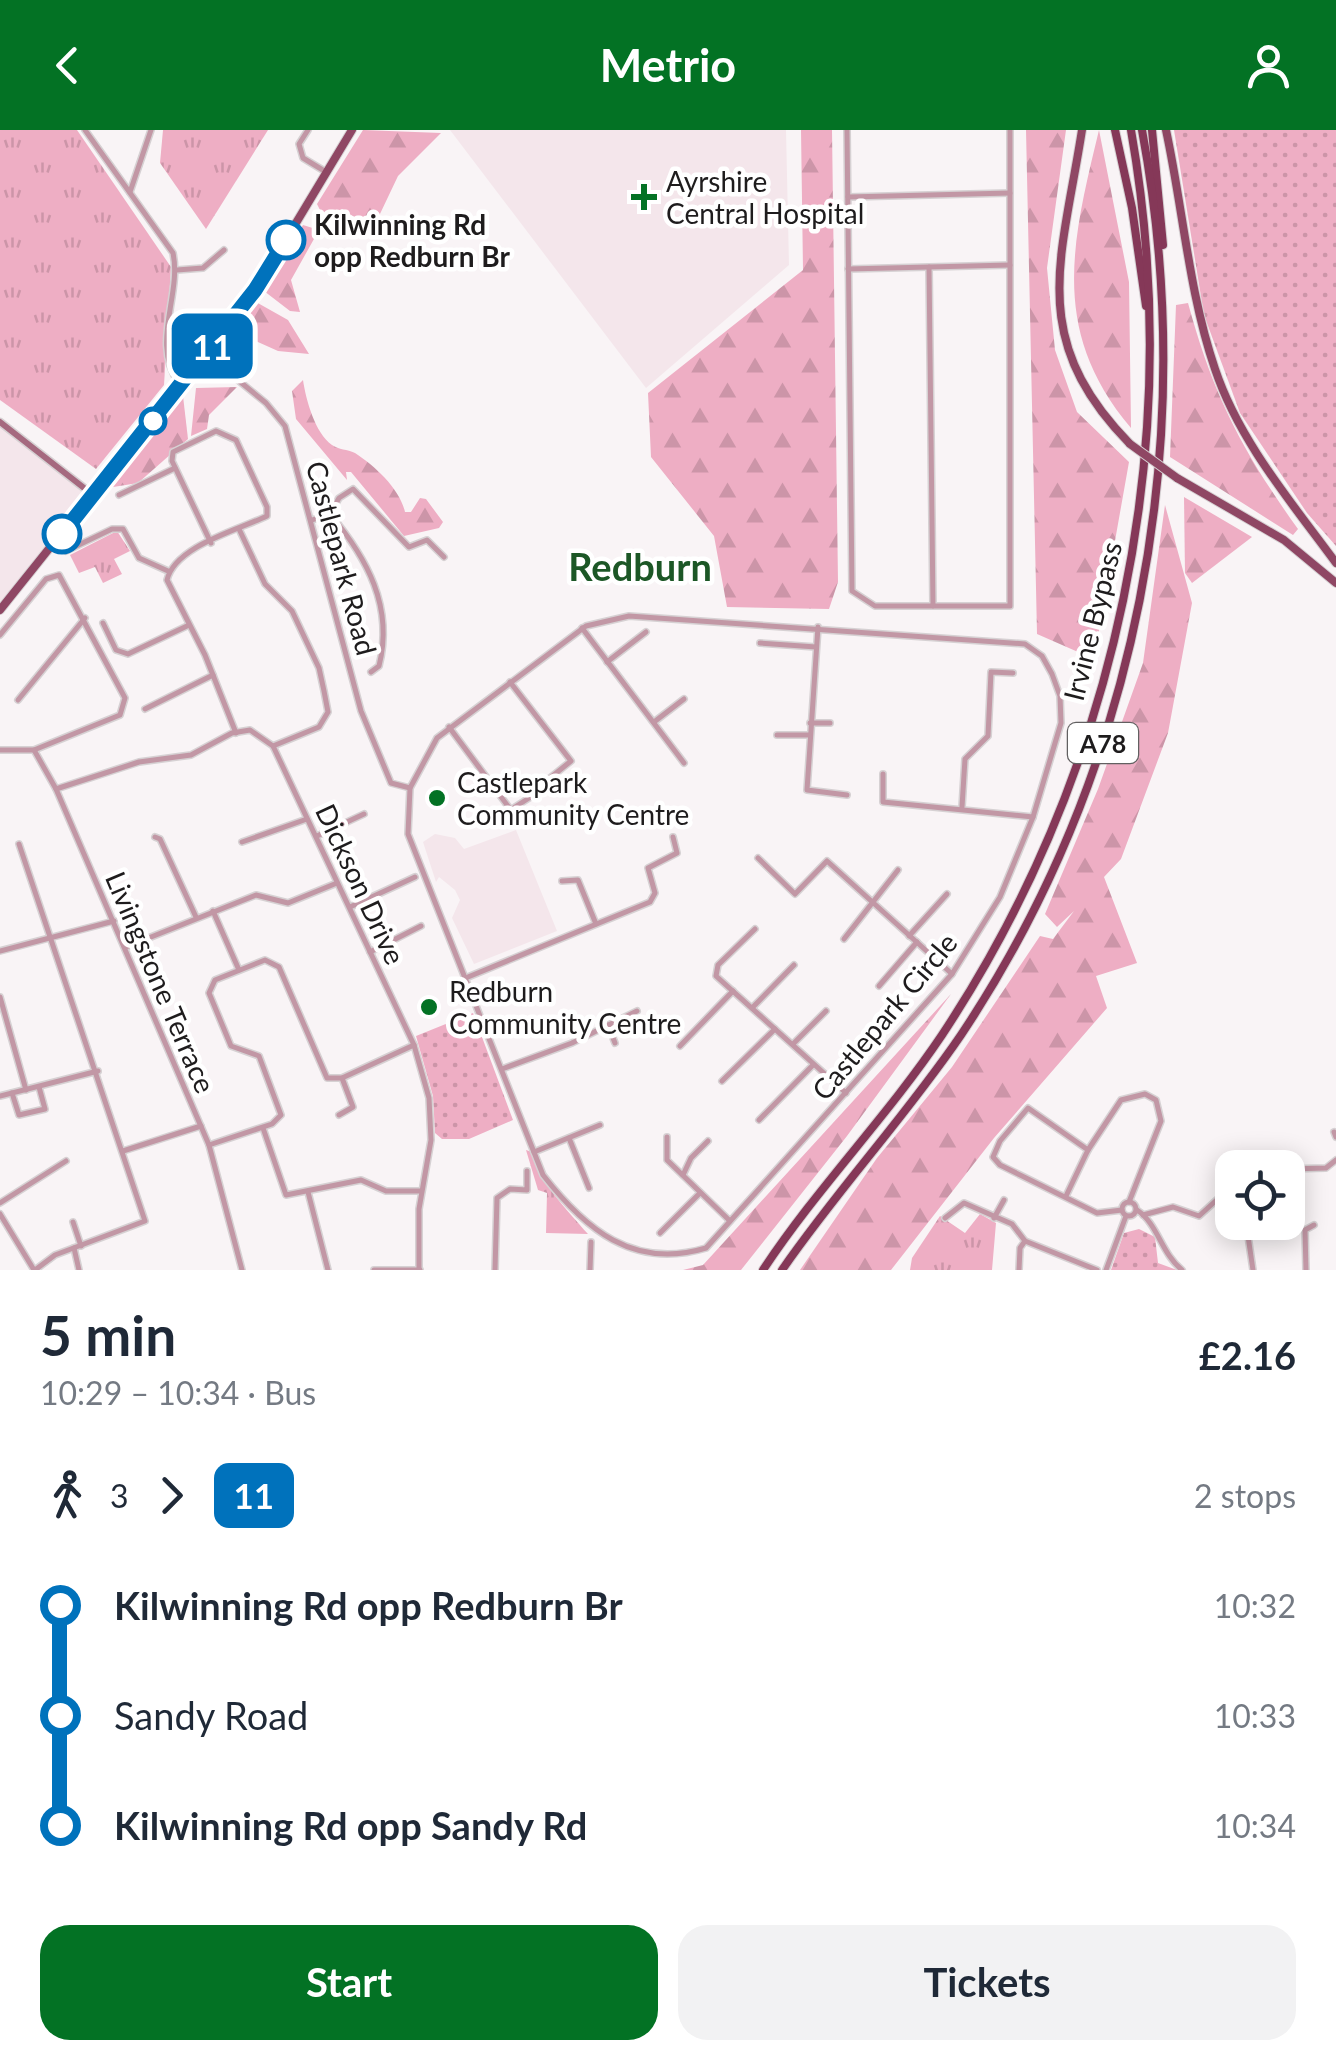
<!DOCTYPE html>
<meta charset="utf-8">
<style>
body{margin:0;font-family:Lato,sans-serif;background:#f2f2f3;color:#1f2937;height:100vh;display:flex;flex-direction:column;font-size:38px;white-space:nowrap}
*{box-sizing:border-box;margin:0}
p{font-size:32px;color:#747a83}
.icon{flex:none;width:55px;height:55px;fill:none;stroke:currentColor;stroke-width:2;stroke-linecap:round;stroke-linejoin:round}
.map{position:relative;height:1140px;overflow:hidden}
.drawer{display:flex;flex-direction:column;background:#fff;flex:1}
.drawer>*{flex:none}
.badge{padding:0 20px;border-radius:15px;font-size:35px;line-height:65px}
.controls{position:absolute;left:1215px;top:1020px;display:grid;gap:20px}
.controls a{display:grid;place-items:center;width:90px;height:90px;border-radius:20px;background:#fff;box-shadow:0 5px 25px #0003;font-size:50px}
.map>.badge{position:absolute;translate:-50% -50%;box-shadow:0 0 0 5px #fff}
.legs{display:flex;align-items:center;gap:15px;height:110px;padding:0 40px;font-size:32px}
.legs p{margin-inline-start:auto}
.summary{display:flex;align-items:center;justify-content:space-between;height:170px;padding:0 40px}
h1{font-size:55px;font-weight:700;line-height:75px}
.cta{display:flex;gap:20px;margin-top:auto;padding:20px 40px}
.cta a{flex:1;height:115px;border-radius:30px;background:#037224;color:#fff;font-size:40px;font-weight:700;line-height:115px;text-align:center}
.cta a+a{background:#f2f2f3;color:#1f2937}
ul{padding:0 40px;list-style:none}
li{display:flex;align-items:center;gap:35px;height:110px;font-size:38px}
li i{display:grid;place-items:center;width:15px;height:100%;margin:0 12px;background:currentColor}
li i::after{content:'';width:25px;height:25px;margin:-12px;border:8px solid;border-radius:50%;background:#fff}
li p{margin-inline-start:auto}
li:first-child i{background:linear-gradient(#0000 50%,currentColor 0)}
li:last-child i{background:linear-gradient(currentColor 50%,#0000 0)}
header{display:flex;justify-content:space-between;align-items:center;height:130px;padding:0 40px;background:#037224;color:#fff;font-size:45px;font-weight:700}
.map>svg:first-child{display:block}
.built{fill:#f4e6eb}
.grass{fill:url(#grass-tufts)}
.forest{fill:url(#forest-firs)}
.park{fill:url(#park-dots)}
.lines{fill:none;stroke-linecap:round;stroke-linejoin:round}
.minor-casing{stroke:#d6d1d3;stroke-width:8}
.secondary-casing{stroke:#d6d1d3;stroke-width:9}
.primary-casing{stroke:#d6d1d3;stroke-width:10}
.trunk-casing{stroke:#d6d1d3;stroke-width:10}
.minor{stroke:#c297a5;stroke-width:5}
.secondary{stroke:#a5697f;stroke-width:6}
.primary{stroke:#8f4764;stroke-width:8}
.trunk{stroke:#853858;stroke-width:8}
.primary-bridge-casing{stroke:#d6d1d3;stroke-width:10;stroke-linecap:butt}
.primary-bridge{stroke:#8f4764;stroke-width:8}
.line-1-casing{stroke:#fff;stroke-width:22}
.line-1{stroke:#0072bc;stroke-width:15}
.poi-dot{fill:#037224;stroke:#fff;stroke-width:4}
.stop-1-dot{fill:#fff;stroke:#0072bc;stroke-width:5}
.labels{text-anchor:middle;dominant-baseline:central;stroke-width:9;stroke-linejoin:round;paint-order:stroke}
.shield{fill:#fff;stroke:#626061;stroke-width:2.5}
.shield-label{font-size:25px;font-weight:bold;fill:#1e1c1d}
.poi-label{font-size:28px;fill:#1e1c1d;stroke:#fff;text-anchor:start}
.stop-label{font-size:28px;font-weight:bold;fill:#1e1c1d;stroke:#fff;text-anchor:start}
.street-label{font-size:28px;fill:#1e1c1d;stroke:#fff}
.district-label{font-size:38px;font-weight:bold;fill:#1c5726;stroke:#fff}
</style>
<header><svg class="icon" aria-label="back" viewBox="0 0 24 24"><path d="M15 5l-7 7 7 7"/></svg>Metrio<svg class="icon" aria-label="person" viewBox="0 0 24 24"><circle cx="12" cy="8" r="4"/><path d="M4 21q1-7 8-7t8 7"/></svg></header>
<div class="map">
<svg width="1336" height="1140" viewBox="0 0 1336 1140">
<defs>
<pattern id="grass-tufts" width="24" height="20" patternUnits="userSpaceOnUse" patternTransform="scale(2.5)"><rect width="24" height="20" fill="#eeaec4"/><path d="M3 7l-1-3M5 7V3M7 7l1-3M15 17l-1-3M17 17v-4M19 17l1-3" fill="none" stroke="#cc95a8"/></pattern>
<pattern id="forest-firs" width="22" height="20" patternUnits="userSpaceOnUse" patternTransform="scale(2.5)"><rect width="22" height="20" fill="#eeaec4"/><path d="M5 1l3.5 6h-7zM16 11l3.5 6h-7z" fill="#cc95a8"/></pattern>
<pattern id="park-dots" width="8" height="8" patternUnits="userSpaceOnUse" patternTransform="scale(2.5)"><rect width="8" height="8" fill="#eeaec4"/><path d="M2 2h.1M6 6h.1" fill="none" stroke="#cc95a8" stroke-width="1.8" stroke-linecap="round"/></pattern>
</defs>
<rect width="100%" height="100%" fill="#f9f4f6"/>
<!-- built -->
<g class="built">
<path d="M450 0H786L789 135 646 258Z"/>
<path d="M0 293 93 366 0 480Z"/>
<path d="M516 700 557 801 474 834 452 788 460 770 455 760 439 747 436 752 423 712 435 704 455 708 464 719Z"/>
</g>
<!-- grass -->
<g class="grass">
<path d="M0 0H77L171 137 164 255 96 339 0 270Z"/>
<path d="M163 0H268L206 99 160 33Z"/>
<path d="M117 401 130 421 114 429 122 444 103 453 95 437 79 443 70 425Z"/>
<path d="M526 1020 532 1022C542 1055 565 1078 588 1104L546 1103 547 1063 538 1060Z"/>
<path d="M980 1084 996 1093 992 1140H910L912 1128 940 1086 965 1103Z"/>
</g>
<!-- forest -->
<g class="forest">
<path d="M363 0 441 3 398 46 379 86 368 96 342 79 326 92 317 74Z"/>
<path d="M801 0H832L838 452 829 479 727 477 714 406 651 327 648 263 803 140Z"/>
<path d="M1026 0H1066L1047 138 1055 220 1077 282 1129 332 1094 529 1037 504Z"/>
<path d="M1099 0 1129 152 1131 298C1049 201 1072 112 1099 0Z"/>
<path d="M303 95 319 100 291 150 300 182 290 181 264 161Z"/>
<path d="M256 172 288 190 309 224 278 221 247 207 232 236 223 223Z"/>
<path d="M1188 173C1213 265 1242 321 1298 399L1293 405 1170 327 1176 175Z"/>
<path d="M303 250C306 270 315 303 332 315 339 320 347 319 355 323 375 336 400 359 405 382H411L420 368 426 369 443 392 439 398 404 406 351 342H346L347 350 296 289 292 261Z"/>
<path d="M237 257 209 285 207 299 191 306 196 258Z"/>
<path d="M183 266 188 309 138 353 107 358Z"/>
<path d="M1184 367 1252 407 1192 453 1185 443Z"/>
<path d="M1165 375 1192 473 1168 603 1121 729 1104 747 1137 833 1096 846 1107 878 994 1008 891 1140H800L877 1028 952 937 1040 806 1053 809 1074 781 1057 797 1045 784 1098 659 1143 533Z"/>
<path d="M951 864 847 1006 741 1140H683L703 1135Z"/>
</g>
<!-- park -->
<g class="park">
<path d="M1174 0H1336V416L1307 383 1240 283 1204 185Z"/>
<path d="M473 883 513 990 469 1009H442L435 1003 433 966 416 906Z"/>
<path d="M1139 1099 1155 1107 1158 1133 1177 1140H1111L1124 1103Z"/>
</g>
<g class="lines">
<defs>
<g id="minor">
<path d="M85 0 173 123C182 165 150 214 179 253"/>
<path d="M308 0 299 14 303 28 326 42"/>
<path d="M847 0 852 461 875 476H1010V0"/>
<path d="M130 62 151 0"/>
<path d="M848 67 1010 63"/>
<path d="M929 137 933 476"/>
<path d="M848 139 1010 135"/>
<path d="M177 140 203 138 224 120"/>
<path d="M206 224 266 273 285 296 361 581 391 653 410 658"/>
<path d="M119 365 175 338"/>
<path d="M330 384 339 368 353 359 409 417 427 410 444 427"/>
<path d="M312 390 330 384C367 428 394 477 379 536L371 542"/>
<path d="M239 399 265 454 292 481 319 538 324 561 328 582 319 597 273 616"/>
<path d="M211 413 172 331 173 322 216 301 236 310 267 377V386C238 400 175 416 167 450L205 525 236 603"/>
<path d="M66 421 112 399H123L139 428 168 441"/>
<path d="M629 486 1025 514 1042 526 1052 544 1060 566 1061 593 1033 687 1000 767 952 844 706 1118C633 1140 585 1099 543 1045L408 704 410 658 437 608 586 496Z"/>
<path d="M103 493 116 520 128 524 187 496"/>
<path d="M818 497 807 660 847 665"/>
<path d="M582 498 684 633"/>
<path d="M0 505 46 449 59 445 125 568 120 585 34 620"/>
<path d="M760 513 816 517"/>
<path d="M607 532 646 502"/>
<path d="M510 552 571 631 545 652"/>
<path d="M18 570 85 488"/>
<path d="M145 579 213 545"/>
<path d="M654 592 684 569"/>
<path d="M810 593H830"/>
<path d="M449 597 519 691"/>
<path d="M777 605H809"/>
<path d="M0 620H34L56 659 209 1015 242 1140"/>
<path d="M883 644V672L1033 687"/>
<path d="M56 659 139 632 191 625 232 603 250 600 273 616 414 915 429 968 431 1010 419 1079V1140"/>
<path d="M515 677 529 668"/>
<path d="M962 677 965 629 988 606 991 542 1013 543"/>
<path d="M317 706 364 684"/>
<path d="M155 707 160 709 196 787"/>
<path d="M242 712 307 689"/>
<path d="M19 714 145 1091 55 1125 35 1140"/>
<path d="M758 728 795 764 827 731 952 844"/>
<path d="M562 751 578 750 596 794"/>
<path d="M350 777 415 747"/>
<path d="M213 781 239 840"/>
<path d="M755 799 718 835 716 846 846 963"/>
<path d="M909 806 947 764"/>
<path d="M844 809 898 740"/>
<path d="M126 817 256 765 288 773 337 753"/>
<path d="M0 821 114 791"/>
<path d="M370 822 421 796"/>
<path d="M468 847 650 772 655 763 648 738 677 723 673 707"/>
<path d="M879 856 917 812"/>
<path d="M0 867 26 960"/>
<path d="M752 878 794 835"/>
<path d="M608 895 615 913"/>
<path d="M793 914 826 881"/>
<path d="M680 916 733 861"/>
<path d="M502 939 572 913 637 881"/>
<path d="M722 951 775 899"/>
<path d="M12 963 19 985 45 979 39 957"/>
<path d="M0 966 98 941"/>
<path d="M339 985 353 977 342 948"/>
<path d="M759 990 813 935"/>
<path d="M263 998 286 1065 361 1050 386 1061H421"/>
<path d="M1334 1002 1336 1007"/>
<path d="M667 1007V1030L730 1091"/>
<path d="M569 1008 589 1058"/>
<path d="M209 1015 272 994 281 985 259 926 231 916 209 863 215 850 265 830 279 837 327 948H342L414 915"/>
<path d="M1088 1020 1121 970 1145 964 1156 970 1161 991 1129 1072"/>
<path d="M123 1021 201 996"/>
<path d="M534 1022 600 995"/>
<path d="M1288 1039 1326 1038 1336 1030"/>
<path d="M683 1045 691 1028 708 1011"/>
<path d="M308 1062 328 1140"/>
<path d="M1066 1066 1088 1020 1028 978 1000 1011 993 1027 1000 1035 1097 1083 1122 1080"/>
<circle cx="1129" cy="1079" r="7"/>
<path d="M0 1073 66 1031"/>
<path d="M1137 1080C1158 1094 1161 1123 1182 1140"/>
<path d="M0 1084 34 1140"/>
<path d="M1143 1085 1173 1077 1199 1086 1232 1056"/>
<path d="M945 1088 964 1073 1012 1094 1025 1111 1097 1140"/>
<path d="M994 1088 1004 1070"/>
<path d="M73 1092 81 1116"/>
<path d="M660 1103 700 1063"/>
<path d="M1239 1103 1248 1106"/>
<path d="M74 1118 79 1140"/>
<path d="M374 1140H420"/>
<path d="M495 1140 497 1068 510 1059 527 1060V1041"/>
<path d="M590 1140 591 1112"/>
<path d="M1019 1140 1020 1118 1025 1111"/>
<path d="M1106 1140 1126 1086"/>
<path d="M1253 1140 1248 1106 1257 1098"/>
<path d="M1306 1140 1305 1100 1314 1095"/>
</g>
<path id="secondary" d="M0 292 93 365"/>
<g id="primary">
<path d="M1082 0C1062 129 1026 208 1130 314"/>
<path d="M1166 0C1183 79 1189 163 1215 239 1239 311 1292 373 1336 433"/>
<path d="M1177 348 1284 410 1336 453"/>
<path d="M0 480 255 161 352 0"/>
</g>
<g id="trunk">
<path d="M1115 0 1132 78 1146 176"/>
<path d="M1152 0 1163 115"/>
<path d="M763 1140C817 1058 887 987 942 905 1118 639 1186 313 1131 0"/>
<path d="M782 1140C838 1059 906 986 961 905 1138 640 1200 312 1142 0"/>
</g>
</defs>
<!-- minor casing -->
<use href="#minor" class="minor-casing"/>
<!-- secondary casing -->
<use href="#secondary" class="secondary-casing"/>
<!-- primary casing -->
<use href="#primary" class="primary-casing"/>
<!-- trunk casing -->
<use href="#trunk" class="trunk-casing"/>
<!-- minor -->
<use href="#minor" class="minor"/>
<!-- secondary -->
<use href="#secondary" class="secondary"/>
<!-- primary -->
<use href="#primary" class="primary"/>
<!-- trunk -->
<use href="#trunk" class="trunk"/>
<defs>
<path id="primary-bridge" d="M1130 314 1177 348"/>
</defs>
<!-- primary-bridge casing -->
<use href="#primary-bridge" class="primary-bridge-casing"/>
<!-- primary-bridge -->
<use href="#primary-bridge" class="primary-bridge"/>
</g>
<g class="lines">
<defs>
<path id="line-1" d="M62 404 255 160 286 110"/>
</defs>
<!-- line-1 casing -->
<use href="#line-1" class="line-1-casing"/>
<!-- line-1 -->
<use href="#line-1" class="line-1"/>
</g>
<!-- markers -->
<g class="poi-dot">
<path d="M639 52h10v10h10v10h-10v10h-10v-10h-10v-10h10z"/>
<circle cx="437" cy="668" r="10"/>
<circle cx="429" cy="877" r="10"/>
</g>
<g class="stop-1-dot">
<circle cx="286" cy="110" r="18"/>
<circle cx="153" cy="291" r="12"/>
<circle cx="62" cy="404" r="18"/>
</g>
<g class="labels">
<!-- shield labels -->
<rect class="shield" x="1068" y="593" width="70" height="40" rx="8"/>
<g class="shield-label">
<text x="1103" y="613">A78</text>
</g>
<!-- poi labels -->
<g class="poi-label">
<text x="666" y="51">Ayrshire<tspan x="666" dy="32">Central Hospital</tspan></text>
<text x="457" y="652">Castlepark<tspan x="457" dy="32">Community Centre</tspan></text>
<text x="449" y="861">Redburn<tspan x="449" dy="32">Community Centre</tspan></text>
</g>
<!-- stop labels -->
<g class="stop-label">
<text x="314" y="94">Kilwinning Rd<tspan x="314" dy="32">opp Redburn Br</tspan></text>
</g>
<!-- street labels -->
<g class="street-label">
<text transform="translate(342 428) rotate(75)">Castlepark Road</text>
<text transform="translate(1092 491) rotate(-76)">Irvine Bypass</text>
<text transform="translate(361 754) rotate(65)">Dickson Drive</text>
<text transform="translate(161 852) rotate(67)">Livingstone Terrace</text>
<text transform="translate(884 886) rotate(-50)">Castlepark Circle</text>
</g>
<!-- district labels -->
<g class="district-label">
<text x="640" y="436">Redburn</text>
</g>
</g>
</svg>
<div class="controls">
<a><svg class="icon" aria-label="locate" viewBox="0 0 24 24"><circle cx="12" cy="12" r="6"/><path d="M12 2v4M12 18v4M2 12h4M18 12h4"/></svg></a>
</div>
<b class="badge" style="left:212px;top:216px;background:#0072bc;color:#fff">11</b>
</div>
<section class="drawer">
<div class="summary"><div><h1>5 min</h1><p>10:29 – 10:34 · Bus</p></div><b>£2.16</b></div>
<div class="legs"><svg class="icon" aria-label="walk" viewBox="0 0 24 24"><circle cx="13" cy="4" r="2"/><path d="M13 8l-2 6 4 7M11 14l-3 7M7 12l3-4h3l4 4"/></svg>3<svg class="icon" aria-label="forward" viewBox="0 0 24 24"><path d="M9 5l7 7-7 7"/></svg><b class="badge" style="background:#0072bc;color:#fff">11</b><p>2 stops</p></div>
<ul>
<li><i style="color:#0072bc"></i><b>Kilwinning Rd opp Redburn Br</b><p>10:32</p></li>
<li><i style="color:#0072bc"></i><span>Sandy Road</span><p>10:33</p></li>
<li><i style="color:#0072bc"></i><b>Kilwinning Rd opp Sandy Rd</b><p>10:34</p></li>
</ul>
<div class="cta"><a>Start</a><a>Tickets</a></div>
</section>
